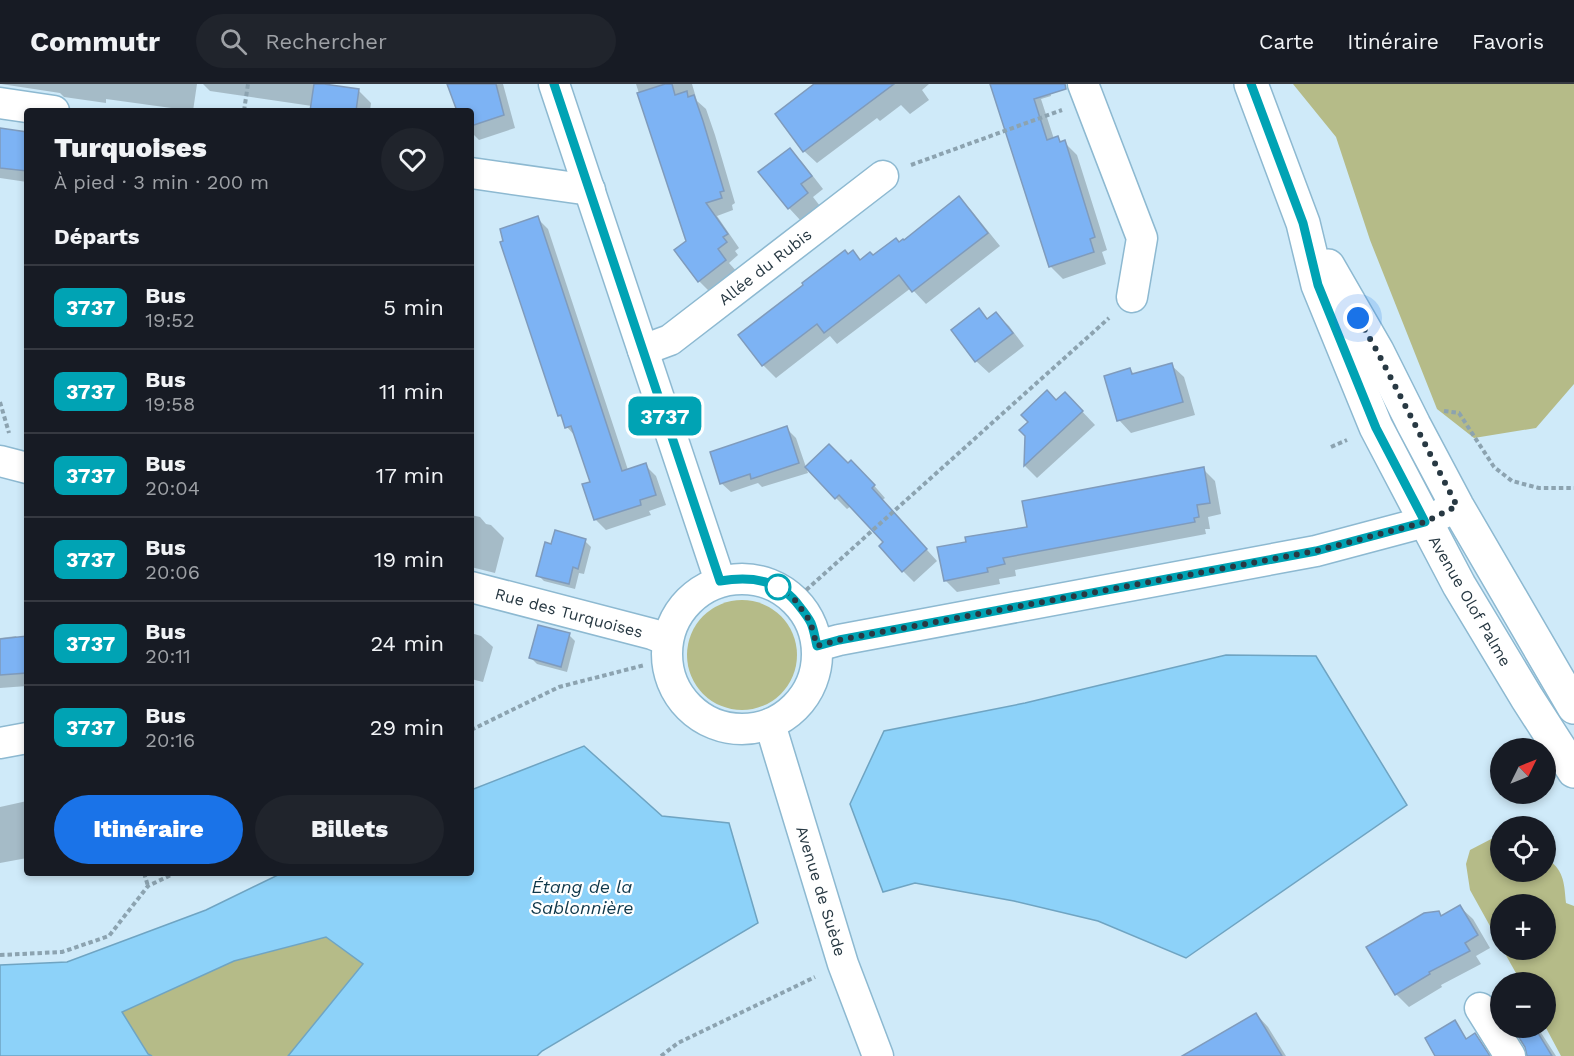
<!DOCTYPE html>
<html lang="fr">
<meta charset="utf-8">
<style>
body{margin:0;font-family:"Work Sans",sans-serif;background:#20242c;color:#f1f3f6;height:100vh;display:flex;flex-direction:column;font-size:22px;white-space:nowrap}
*{box-sizing:border-box;margin:0}
p{font-size:20px;color:#9ea1a6}
.icon{flex:none;width:33px;height:33px;fill:none;stroke:currentColor;stroke-width:2;stroke-linecap:round;stroke-linejoin:round}
.map{position:relative;flex:1;overflow:hidden}
.drawer{position:absolute;left:24px;top:24px;width:450px;height:768px;display:flex;flex-direction:column;background:#171b24;border-radius:6px;box-shadow:0 3px 9px #0003}
.drawer>*{flex:none}
.badge{padding:0 12px;border-radius:9px;font-size:21px;line-height:39px}
.needle{width:39px;rotate:47deg}
.controls{position:absolute;left:1490px;top:654px;display:grid;gap:12px}
.controls a{display:grid;place-items:center;width:66px;height:66px;border-radius:50%;background:#171b24;box-shadow:0 3px 9px #0003;font-size:30px}
.you{position:absolute;width:30px;height:30px;margin:-15px;border:4px solid #fff;border-radius:50%;background:#1a73e8;box-shadow:0 0 0 9px #1a73e833}
.map>.badge{position:absolute;translate:-50% -50%;box-shadow:0 0 0 3px #fff}
h2{padding:0 30px;font-size:22px;line-height:54px}
.round{display:grid;place-items:center;flex:none;width:63px;height:63px;border-radius:32px;background:#20242c}
.headline{display:flex;align-items:center;justify-content:space-between;height:102px;padding:0 30px}
h1{font-size:28px;font-weight:800;line-height:45px}
.action{display:flex;gap:12px;margin-top:auto;padding:12px 30px}
.action a{flex:1;height:69px;border-radius:36px;background:#1a73e8;color:#fff;font-size:24px;font-weight:800;line-height:69px;text-align:center}
.action a+a{background:#20242c;color:#f1f3f6}
ul{padding:0;list-style:none}
li{display:flex;align-items:center;gap:18px;height:84px;padding:0 30px;border-top:2px solid #363941}
li div{flex:1}
li b{display:block;font-size:22px}
li em{font-style:normal}
li .badge{min-width:66px;font-weight:700;text-align:center}
header{display:flex;align-items:center;gap:36px;box-sizing:border-box;height:84px;padding:0 30px;background:#171b24;border-bottom:2px solid #363941}
header strong{font-size:28px}
nav{display:flex;gap:33px;margin-inline-start:auto;font-size:21px}
.search{width:420px;height:54px;background:#20242c;display:flex;align-items:center;gap:15px;box-sizing:border-box;padding:0 21px;border-radius:33px;color:#9ea1a6;font-size:22px}
.map>svg:first-child{display:block}
.green{fill:#b5bb88}
.water{fill:#8dd2f9;stroke:#6fa4c2;stroke-width:1.5}
.shadow{fill:#0003}
.building{fill:#7db3f4;stroke:#7f9bbc;stroke-width:1.5}
.lines{fill:none;stroke-linecap:round;stroke-linejoin:round}
.street-casing{stroke:#8db9d1;stroke-width:33}
.secondary-casing{stroke:#8db9d1;stroke-width:36}
.path{stroke:#8ca3b0;stroke-width:4;stroke-dasharray:4.5 3;stroke-linecap:butt}
.street{stroke:#fff;stroke-width:30}
.secondary{stroke:#fff;stroke-width:33}
.line-casing{stroke:#fff;stroke-width:14}
.line{stroke:#00a3b4;stroke-width:9}
.walk{stroke:#283943;stroke-width:6;stroke-dasharray:0 10.8}
.stop-dot{fill:#fff;stroke:#00a3b4;stroke-width:3}
.labels{text-anchor:middle;dominant-baseline:central;stroke-width:4.5;stroke-linejoin:round;paint-order:stroke}
.street-label{font-size:16px;fill:#283943;stroke:#fff}
.water-label{font-size:18px;font-style:italic;fill:#0e374a;stroke:#fff}
</style>
<header>
<strong>Commutr</strong>
<div class="search"><svg class="icon" aria-label="search" viewBox="0 0 24 24"><circle cx="10" cy="10" r="6"/><path d="M15 15l6 6"/></svg>Rechercher</div>
<nav><a>Carte</a><a>Itinéraire</a><a>Favoris</a></nav>
</header>
<div class="map">
<svg width="1574" height="972" viewBox="0 0 1574 972">
<rect width="100%" height="100%" fill="#cfeaf9"/>
<!-- green -->
<g class="green">
<path d="M1293 0H1574V300L1536 344 1474 354 1437 325 1370 156 1336 53Z"/>
<circle cx="742" cy="571" r="55"/>
<path d="M1497 752H1500V788H1545V773C1564 786 1564 797 1566 819L1574 822V972H1561L1545 942V898H1521L1503 866H1545V820H1500V860L1470 806 1466 780 1470 766Z"/>
<path d="M326 853 363 880 288 972H152L148 970 122 928 234 877Z"/>
</g>
<!-- water -->
<g class="water">
<path d="M1226 571 1316 572 1407 721 1186 874 1098 837 1014 817 915 799 883 808 850 720 884 647 1025 619Z"/>
<path d="M584 662 662 732 729 739 758 839 542 967 537 972H288L363 880 326 853 234 877 122 928 148 970 152 972H0V881L67 878 206 826 282 789H471V706Z"/>
</g>
<!-- shadow -->
<g class="shadow">
<path d="M1 0H197L193 27 106 15V19L64 13 60 9Z"/>
<path d="M203 0H315L358 6 371 19 370 27H311L312 22 210 7Z"/>
<path d="M449 0H503L515 44 479 56 471 48V27H458Z"/>
<path d="M636 0H692L697 17 706 25 715 51 735 119 732 121 733 126 717 132 739 164 735 167 738 171 729 179 738 189 711 209 699 197 687 157Z"/>
<path d="M816 0H929L922 6 929 16 910 30 901 21 880 37 877 34 817 79 804 67Z"/>
<path d="M992 0H1052L1050 6 1051 12 1041 15 1054 55 1058 54 1062 59 1064 58 1077 71 1107 166 1102 168 1106 180 1063 195 1050 182Z"/>
<path d="M0 45 27 49V98L0 94Z"/>
<path d="M790 66 802 78 823 105 813 113 820 122 801 137 789 124 760 88Z"/>
<path d="M959 114 971 126 1000 162 926 220 911 204 837 260 830 252 776 294 763 281 740 251 853 168 861 177 873 173 899 160Z"/>
<path d="M537 134 548 145 628 386 645 381 656 392 666 421 649 427 651 431 606 446 595 435 592 399 576 353 567 343 565 337 559 331Z"/>
<path d="M979 226 988 236 996 230 1009 242 1024 262 989 289 976 277Z"/>
<path d="M1171 281 1184 293 1195 331 1131 349 1119 336 1129 285 1135 291Z"/>
<path d="M1057 317 1077 322 1095 341 1037 394 1025 382 1027 352Z"/>
<path d="M786 344 796 354 808 389 762 403 758 399 731 408 721 399Z"/>
<path d="M848 381 863 389 885 414 882 416 937 477 914 498 903 487 885 459 851 422 847 425 836 414Z"/>
<path d="M1203 385 1215 397 1221 430 1208 433 1210 445H1205L1206 450 1015 486 1016 492 999 495 1000 500 957 508 945 496 1028 444Z"/>
<path d="M471 431 480 433 486 440 491 441 504 454 495 489 471 483Z"/>
<path d="M585 457 591 463 584 490 579 489 575 505 544 497 538 491 552 462Z"/>
<path d="M471 549 481 552 493 563 483 598 471 595Z"/>
<path d="M569 551 575 557 567 588 537 580 531 574Z"/>
<path d="M16 552 18 555 27 554V602L0 604V554Z"/>
<path d="M27 717V774L0 779V723Z"/>
<path d="M1460 823 1473 835 1490 864 1476 872 1481 880 1441 901 1442 903 1409 923 1396 910 1368 864 1438 828 1443 833Z"/>
<path d="M1256 930 1268 943 1286 972H1190Z"/>
<path d="M1514 944H1538L1556 972H1528L1526 963Z"/>
</g>
<!-- building -->
<g class="building">
<path d="M314 0H324L359 5 356 27H310Z"/>
<path d="M447 0H496L504 31 471 42V27H457Z"/>
<path d="M665 0H672L675 11 687 7 688 13 694 11 703 37 724 107 720 108 722 114 706 119 728 150 723 153 727 158 718 165 726 176 698 198 674 166 686 157 637 9Z"/>
<path d="M814 0H894L803 68 775 30Z"/>
<path d="M990 0H1065L1066 5 1034 15 1047 56 1058 52 1060 58 1065 56 1095 153 1090 155 1094 168 1049 183Z"/>
<path d="M0 44 27 48V87L0 84Z"/>
<path d="M790 64 812 92 801 100 808 109 788 125 758 88Z"/>
<path d="M959 112 988 149 912 208 899 191 824 249 817 240 762 282 738 251 803 201 802 199 845 166 848 170 853 166 860 176 870 168 873 171 896 154 899 158 903 155 904 156Z"/>
<path d="M538 132 622 387 646 379 656 411 640 416 641 421 594 436 582 400 590 398 571 342 565 344 561 331 558 332 500 158 503 157 500 145Z"/>
<path d="M979 224 987 235 996 228 1013 249 975 278 951 246Z"/>
<path d="M1172 279 1183 318 1117 337 1104 292 1130 284 1132 290Z"/>
<path d="M1047 306 1056 316 1065 308 1083 327 1024 382 1025 352 1019 346 1028 338 1021 331Z"/>
<path d="M787 342 799 379 751 395 750 390 720 400 710 368Z"/>
<path d="M829 360 848 379 851 376 875 401 872 404 927 465 902 488 879 462 883 458 839 411 835 415 805 383Z"/>
<path d="M1204 383 1210 419 1197 421 1199 433 1194 434 1195 438 1003 474 1005 480 987 484 988 488 944 497 937 463 966 458 965 453 1027 443 1022 417Z"/>
<path d="M555 446 586 455 578 485 573 483 569 500 536 492 545 458 551 460Z"/>
<path d="M538 541 570 549 561 583 529 574Z"/>
<path d="M27 552V589L0 591V555Z"/>
<path d="M1460 821 1478 851 1465 859 1470 867 1429 888 1430 890 1395 911 1366 863 1424 829 1439 827 1441 832Z"/>
<path d="M1256 929 1282 972H1182Z"/>
<path d="M1455 936 1466 955 1475 949 1490 972H1435L1425 954Z"/>
<path d="M1513 944H1535L1552 972H1527L1525 963Z"/>
</g>
<g class="lines">
<defs>
<g id="street">
<path d="M554 0 720 497"/>
<path d="M1083 0 1142 154 1132 213"/>
<path d="M0 19 54 27"/>
<path d="M471 89 590 106"/>
<path d="M643 266 670 256 883 92"/>
<path d="M0 377 27 384"/>
<circle cx="742" cy="570" r="75"/>
<path d="M471 503 652 550 667 556"/>
<path d="M817 562 839 556 1316 467 1425 438 1457 422"/>
<path d="M770 640 843 880 878 972"/>
<path d="M0 659 27 654"/>
<path d="M1480 924 1510 972"/>
</g>
<g id="secondary">
<path d="M1251 0 1303 139 1318 201 1376 343 1459 501 1527 614 1574 687"/>
<path d="M1328 182 1377 267 1414 341 1457 422 1574 623"/>
</g>
</defs>
<!-- street casing -->
<use href="#street" class="street-casing"/>
<!-- secondary casing -->
<use href="#secondary" class="secondary-casing"/>
<!-- path -->
<g class="path">
<path d="M244 27 248 0"/>
<path d="M911 81 1062 26"/>
<path d="M0 318 9 349"/>
<path d="M1444 327 1459 329 1494 383 1512 397 1539 404H1574"/>
<path d="M1331 363 1347 356"/>
<path d="M795 516 1109 234"/>
<path d="M471 646 559 603 645 581"/>
<path d="M144 789 148 802"/>
<path d="M0 871 62 868 109 852 148 802 175 789"/>
<path d="M661 972 678 959 815 893"/>
</g>
<!-- street -->
<use href="#street" class="street"/>
<!-- secondary -->
<use href="#secondary" class="secondary"/>
</g>
<g class="lines">
<defs>
<path id="line" d="M554 0 720 497C751 492 780 495 800 523 804 528 808 533 811 539 814 546 815 554 817 562L839 556 1316 467 1425 438 1376 344 1318 201 1303 139 1251 0"/>
</defs>
<!-- line casing -->
<use href="#line" class="line-casing"/>
<!-- line -->
<use href="#line" class="line"/>
<!-- walk -->
<path class="walk" d="M778 503 795 516 810 537 817 562 839 556 1316 467 1425 438 1457 422 1377 267 1358 234"/>
</g>
<!-- markers -->
<circle class="stop-dot" cx="778" cy="503" r="12"/>
<g class="labels">
<!-- street labels -->
<g class="street-label">
<text transform="translate(765 183) rotate(-38)">Allée du Rubis</text>
<text transform="translate(1470 517) rotate(60)">Avenue Olof Palme</text>
<text transform="translate(569 529) rotate(15)">Rue des Turquoises</text>
<text transform="translate(821 807) rotate(73)">Avenue de Suède</text>
</g>
<!-- water labels -->
<g class="water-label">
<text x="582" y="802">Étang de la<tspan x="582" dy="21">Sablonnière</tspan></text>
</g>
</g>
</svg>
<div class="controls">
<a><svg class="needle" viewBox="-14 -14 28 28"><path d="M0-13l5 13h-10z" fill="#e53935"/><path d="M0 13l5-13h-10z" fill="#9ea1a6"/></svg></a>
<a><svg class="icon" aria-label="locate" viewBox="0 0 24 24"><circle cx="12" cy="12" r="6"/><path d="M12 2v4M12 18v4M2 12h4M18 12h4"/></svg></a>
<a>+</a>
<a>−</a>
</div>
<div class="you" style="left:1358px;top:234px"></div>
<b class="badge" style="left:665px;top:332px;background:#00a3b4;color:#fff">3737</b>
<section class="drawer">
<div class="headline"><div><h1>Turquoises</h1><p>À pied · 3 min · 200 m</p></div><a class="round"><svg class="icon" aria-label="heart" viewBox="0 0 24 24"><path d="M12 20l-8-8c-3-5 5-10 8-4 3-6 11-1 8 4z"/></svg></a></div>
<h2>Départs</h2>
<ul>
<li><span class="badge" style="background:#00a3b4;color:#fff">3737</span><div><b>Bus</b><p>19:52</p></div><em>5 min</em></li>
<li><span class="badge" style="background:#00a3b4;color:#fff">3737</span><div><b>Bus</b><p>19:58</p></div><em>11 min</em></li>
<li><span class="badge" style="background:#00a3b4;color:#fff">3737</span><div><b>Bus</b><p>20:04</p></div><em>17 min</em></li>
<li><span class="badge" style="background:#00a3b4;color:#fff">3737</span><div><b>Bus</b><p>20:06</p></div><em>19 min</em></li>
<li><span class="badge" style="background:#00a3b4;color:#fff">3737</span><div><b>Bus</b><p>20:11</p></div><em>24 min</em></li>
<li><span class="badge" style="background:#00a3b4;color:#fff">3737</span><div><b>Bus</b><p>20:16</p></div><em>29 min</em></li>
</ul>
<div class="action"><a>Itinéraire</a><a>Billets</a></div>
</section>
</div>
